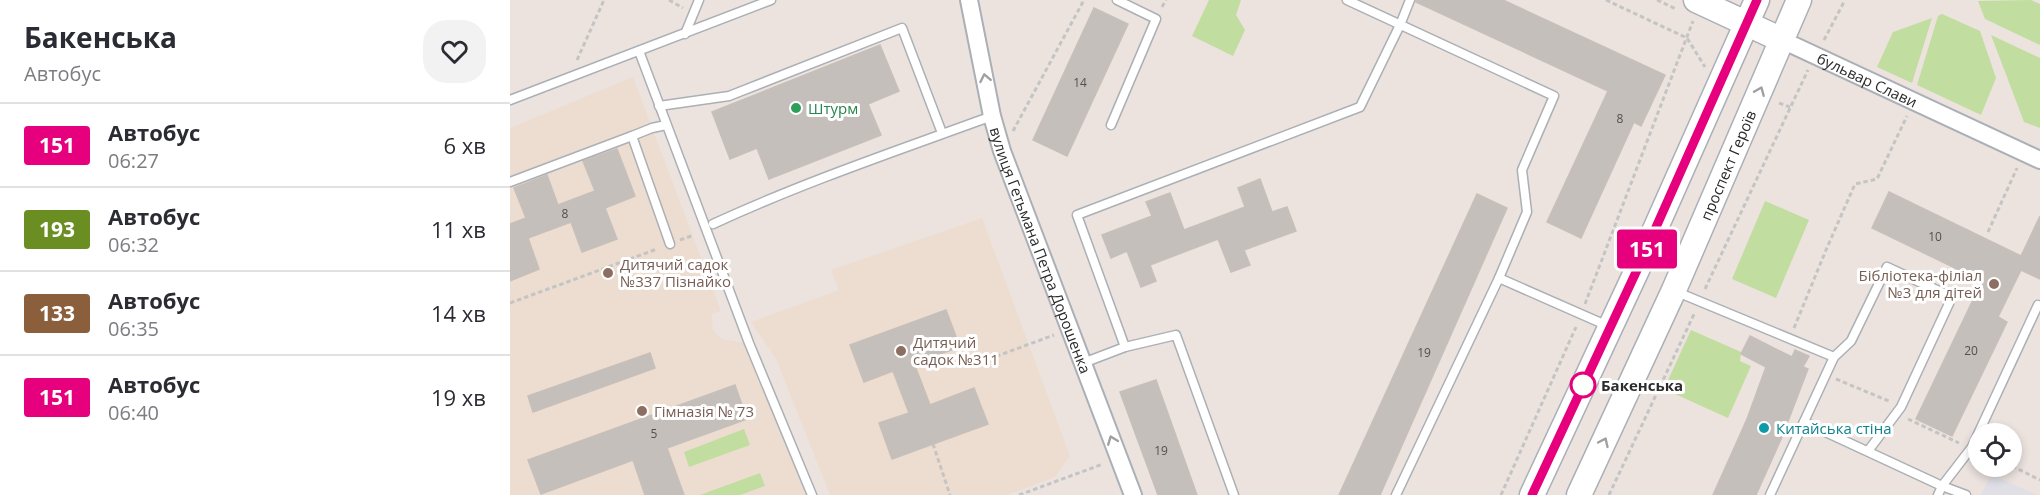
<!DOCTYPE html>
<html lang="uk">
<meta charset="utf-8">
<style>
body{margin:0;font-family:"Open Sans",sans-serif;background:#f2f2f3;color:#2b2b33;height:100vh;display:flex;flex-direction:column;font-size:22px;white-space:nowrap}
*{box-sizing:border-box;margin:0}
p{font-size:20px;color:#7c7c81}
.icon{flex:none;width:33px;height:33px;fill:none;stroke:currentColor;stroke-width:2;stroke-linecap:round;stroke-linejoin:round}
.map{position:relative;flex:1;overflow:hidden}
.side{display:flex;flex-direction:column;background:#fff;width:510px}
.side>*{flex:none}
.badge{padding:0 12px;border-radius:4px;font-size:21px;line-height:39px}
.controls{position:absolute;left:1458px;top:423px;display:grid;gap:12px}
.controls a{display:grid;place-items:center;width:54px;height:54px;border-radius:50%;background:#fff;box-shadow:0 3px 9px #0003;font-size:30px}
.map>.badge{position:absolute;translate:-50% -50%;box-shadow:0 0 0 3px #fff}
.round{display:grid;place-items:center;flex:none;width:63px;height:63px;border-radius:24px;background:#f2f2f3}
.head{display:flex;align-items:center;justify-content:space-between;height:102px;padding:0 24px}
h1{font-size:28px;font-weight:700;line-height:45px}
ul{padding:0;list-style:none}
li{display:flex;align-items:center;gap:18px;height:84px;padding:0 24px;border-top:2px solid #e1e1e2}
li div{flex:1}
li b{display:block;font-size:22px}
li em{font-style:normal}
li .badge{min-width:66px;font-weight:700;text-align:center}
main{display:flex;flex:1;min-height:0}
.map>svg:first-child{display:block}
.industrial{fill:#dfdfe5}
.education{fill:#ecddd0}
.green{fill:#c2dda0}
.building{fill:#c4bfba;stroke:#c7bfb9;stroke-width:1.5}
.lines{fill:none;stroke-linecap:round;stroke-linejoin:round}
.lane-casing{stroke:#abb0b6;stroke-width:11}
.street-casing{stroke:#abb0b6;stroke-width:20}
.secondary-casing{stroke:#abb0b6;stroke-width:27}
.path{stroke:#c4c4c4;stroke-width:3;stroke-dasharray:4.5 3;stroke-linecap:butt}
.lane{stroke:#fff;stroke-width:8}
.street{stroke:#fff;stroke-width:16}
.secondary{stroke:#fff;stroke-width:24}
.oneway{stroke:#a0a0a0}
.line-casing{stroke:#fff;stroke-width:14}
.line{stroke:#e6007e;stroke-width:9}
.leisure-dot{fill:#2e9e5b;stroke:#fff;stroke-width:2}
.education-dot{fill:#8d6e63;stroke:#fff;stroke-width:2}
.stop-dot{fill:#fff;stroke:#e6007e;stroke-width:3}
.culture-dot{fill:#0f9aa8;stroke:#fff;stroke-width:2}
.labels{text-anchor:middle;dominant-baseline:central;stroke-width:6;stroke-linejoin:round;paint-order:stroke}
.number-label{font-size:12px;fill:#51504f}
.street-label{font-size:15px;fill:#2b2b2b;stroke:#fff}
.leisure-label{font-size:15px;fill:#27864d;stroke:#fff;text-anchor:start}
.education-label{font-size:15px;fill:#785e54;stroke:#fff;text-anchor:start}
.stop-label{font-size:15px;font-weight:bold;fill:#2b2b2b;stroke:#fff;text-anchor:start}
.culture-label{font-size:15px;fill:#0d838f;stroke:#fff;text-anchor:start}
</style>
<main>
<section class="side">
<div class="head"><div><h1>Бакенська</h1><p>Автобус</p></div><a class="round"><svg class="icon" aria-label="heart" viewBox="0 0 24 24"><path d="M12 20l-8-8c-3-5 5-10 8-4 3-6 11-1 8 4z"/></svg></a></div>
<ul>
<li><span class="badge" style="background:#e6007e;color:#fff">151</span><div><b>Автобус</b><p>06:27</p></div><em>6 хв</em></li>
<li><span class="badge" style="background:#6b8e23;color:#fff">193</span><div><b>Автобус</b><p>06:32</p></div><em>11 хв</em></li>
<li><span class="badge" style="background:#8b5e3c;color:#fff">133</span><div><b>Автобус</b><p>06:35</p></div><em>14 хв</em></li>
<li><span class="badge" style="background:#e6007e;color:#fff">151</span><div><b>Автобус</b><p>06:40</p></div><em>19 хв</em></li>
</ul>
</section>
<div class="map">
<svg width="1530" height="495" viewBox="0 0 1530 495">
<rect width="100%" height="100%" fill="#ece3df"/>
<!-- industrial -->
<path class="industrial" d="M1481 474 1527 495H1471Z"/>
<!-- education -->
<g class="education">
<path d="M123 77 211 311 202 314 203 330 212 339 235 343 299 495H0V128Z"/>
<path d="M472 218 560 456 545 477 497 495H320L266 359 241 322 329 290 321 270Z"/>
</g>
<!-- green -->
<g class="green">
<path d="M699 0H731L726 15 735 30 723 56 682 36Z"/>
<path d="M1521 0 1530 4V45L1475 19 1468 1Z"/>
<path d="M1432 14 1470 31 1486 78 1471 115 1407 85 1428 16Z"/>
<path d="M1422 18 1402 83 1367 67 1383 32Z"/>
<path d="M1481 35 1530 58V128L1514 122Z"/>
<path d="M1255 201 1299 220 1266 298 1222 279Z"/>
<path d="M1181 330 1231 352 1230 361 1241 366 1218 418 1154 389Z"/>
<path d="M234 429 240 445 179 467 174 452Z"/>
<path d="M250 473 255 486 230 495H190Z"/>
</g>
<!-- building -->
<g class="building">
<path d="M906 0H993L1155 75 1131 126 1124 122 1071 238 1037 222 1098 91 906 2Z"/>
<path d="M584 8 618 24 557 156 523 140Z"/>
<path d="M370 45 389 91 358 104 371 135 259 179 247 148 220 159 202 112Z"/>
<path d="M107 149 125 196 95 208 107 239 72 252 61 222 18 238 29 269 0 281V224L16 218 4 188 37 175 48 205 85 191 73 161Z"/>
<path d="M750 179 762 212 777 207 786 231 734 250 740 265 721 272 708 239 640 265 646 281 631 287 617 251 601 258 592 235 642 216 636 202 660 193 674 230 735 207 728 188Z"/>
<path d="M1379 192 1511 256 1530 216V279L1511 270 1488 317 1497 322 1442 436 1406 419 1472 281 1362 228Z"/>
<path d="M967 194 997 208 870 495H829Z"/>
<path d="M436 310 450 347 404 363 420 405 464 388 478 424 382 459 369 423 399 413 383 371 354 382 340 345Z"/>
<path d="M1240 336 1282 357 1285 350 1299 356 1293 367 1298 369 1272 437 1246 495H1203L1237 419 1256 367 1231 354Z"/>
<path d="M140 353 145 368 23 412 18 396Z"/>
<path d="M646 380 687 495H648L610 392Z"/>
<path d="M225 385 237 419 157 448 174 495H135L123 460 31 494 18 460Z"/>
</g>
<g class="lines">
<defs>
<g id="lane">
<path d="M837 0 1044 96 1012 170 1017 212 989 278 886 495"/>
<path d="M175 34 189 0"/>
<path d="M129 51 239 343 302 495"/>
<path d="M0 100 261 0"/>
<path d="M149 106 219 96 392 28 432 133"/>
<path d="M156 125 142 128 122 136 160 244"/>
<path d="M601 125 646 19 607 0"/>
<path d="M0 182 122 136"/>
<path d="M203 224C294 182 389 150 482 116"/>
<path d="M989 278 1098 326"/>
<path d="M1167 292 1324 357"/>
<path d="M615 347 567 215 850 107 890 25 900 0"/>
<path d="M573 363 615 347 666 335 724 495"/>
<path d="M1294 422 1432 486 1456 495"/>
<path d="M1260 495 1324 357 1341 341 1377 267 1442 297 1391 407 1358 451"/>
<path d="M1428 495 1432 486 1462 447 1528 305 1530 306"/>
</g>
<g id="street">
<path id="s1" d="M459 0 482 116 492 151 623 495"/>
<path id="s2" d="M1272 40 1530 160"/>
</g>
<g id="secondary">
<path d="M1186 0 1272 40"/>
<path d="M1022 495 1127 270 1247 0"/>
<path id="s3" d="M1069 495 1164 290 1289 0"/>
</g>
</defs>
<!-- lane casing -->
<use href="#lane" class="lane-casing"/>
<!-- street casing -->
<use href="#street" class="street-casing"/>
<!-- secondary casing -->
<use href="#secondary" class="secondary-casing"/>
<!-- path -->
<g class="path">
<path d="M159 0 173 8"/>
<path d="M1096 0 1177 38 1195 67"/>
<path d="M1147 0 1166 9"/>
<path d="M652 7 656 0"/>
<path d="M1314 40 1335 0"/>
<path d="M67 60 94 0"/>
<path d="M1269 103 1280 107"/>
<path d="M503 131 574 0"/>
<path d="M1478 232 1507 168"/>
<path d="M170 240 184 235"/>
<path d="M1195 289 1298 70"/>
<path d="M0 303 147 249"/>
<path d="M1075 304 1183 21"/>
<path d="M1284 328 1316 250 1345 184 1367 179 1397 116"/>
<path d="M479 359 544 335"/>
<path d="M1326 379 1381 402"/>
<path d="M1398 419 1449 443"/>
<path d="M423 444 440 495"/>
<path d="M1502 466 1530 480"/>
<path d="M509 495 593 464"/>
<path d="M991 495 1066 327"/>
<path d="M1099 495 1185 312"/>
</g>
<!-- lane -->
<use href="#lane" class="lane"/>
<!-- street -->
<use href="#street" class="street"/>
<!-- secondary -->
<use href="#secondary" class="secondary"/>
</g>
<!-- one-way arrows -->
<defs><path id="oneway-chevron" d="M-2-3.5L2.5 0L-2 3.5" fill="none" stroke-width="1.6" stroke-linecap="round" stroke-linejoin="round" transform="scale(1.5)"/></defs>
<g class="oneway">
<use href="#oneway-chevron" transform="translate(475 78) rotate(-101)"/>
<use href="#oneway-chevron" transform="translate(1250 91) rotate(-67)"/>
<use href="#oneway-chevron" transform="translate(602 440) rotate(-111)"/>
<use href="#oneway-chevron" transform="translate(1094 442) rotate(-65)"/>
</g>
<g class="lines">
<defs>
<path id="line" d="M1022 495 1127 270 1247 0"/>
</defs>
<!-- line casing -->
<use href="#line" class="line-casing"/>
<!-- line -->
<use href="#line" class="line"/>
</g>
<!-- markers -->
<circle class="leisure-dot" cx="286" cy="108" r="6"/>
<g class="education-dot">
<circle cx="98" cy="273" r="6"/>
<circle cx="1484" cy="284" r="6"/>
<circle cx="391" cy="351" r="6"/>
<circle cx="132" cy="411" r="6"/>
</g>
<circle class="stop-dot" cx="1073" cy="385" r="12"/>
<circle class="culture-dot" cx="1254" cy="428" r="6"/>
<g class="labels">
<!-- number labels -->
<g class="number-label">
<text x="570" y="82">14</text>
<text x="1110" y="118">8</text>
<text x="55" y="213">8</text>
<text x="1425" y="236">10</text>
<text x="1461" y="350">20</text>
<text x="914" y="352">19</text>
<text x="144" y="433">5</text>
<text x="651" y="450">19</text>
</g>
<!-- street labels -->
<g class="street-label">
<text stroke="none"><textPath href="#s2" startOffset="94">бульвар Слави</textPath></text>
<text stroke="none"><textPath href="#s3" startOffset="362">проспект Героїв</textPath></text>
<text stroke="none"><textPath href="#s1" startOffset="261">вулиця Гетьмана Петра Дорошенка</textPath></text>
</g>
<!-- leisure labels -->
<g class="leisure-label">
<text x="298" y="108">Штурм</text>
</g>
<!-- education labels -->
<g class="education-label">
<text x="110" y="264">Дитячий садок<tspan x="110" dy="17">№337 Пізнайко</tspan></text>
<text x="1472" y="275" text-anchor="end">Бібліотека-філіал<tspan x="1472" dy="17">№3 для дітей</tspan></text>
<text x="403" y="342">Дитячий<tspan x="403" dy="17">садок №311</tspan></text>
<text x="144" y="411">Гімназія № 73</text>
</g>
<!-- stop labels -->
<g class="stop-label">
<text x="1091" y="385">Бакенська</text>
</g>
<!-- culture labels -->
<g class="culture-label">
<text x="1266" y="428">Китайська стіна</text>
</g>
</g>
</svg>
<div class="controls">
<a><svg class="icon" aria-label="locate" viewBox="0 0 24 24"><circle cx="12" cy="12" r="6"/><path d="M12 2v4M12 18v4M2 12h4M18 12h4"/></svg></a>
</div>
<b class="badge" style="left:1137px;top:249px;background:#e6007e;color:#fff">151</b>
</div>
</main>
